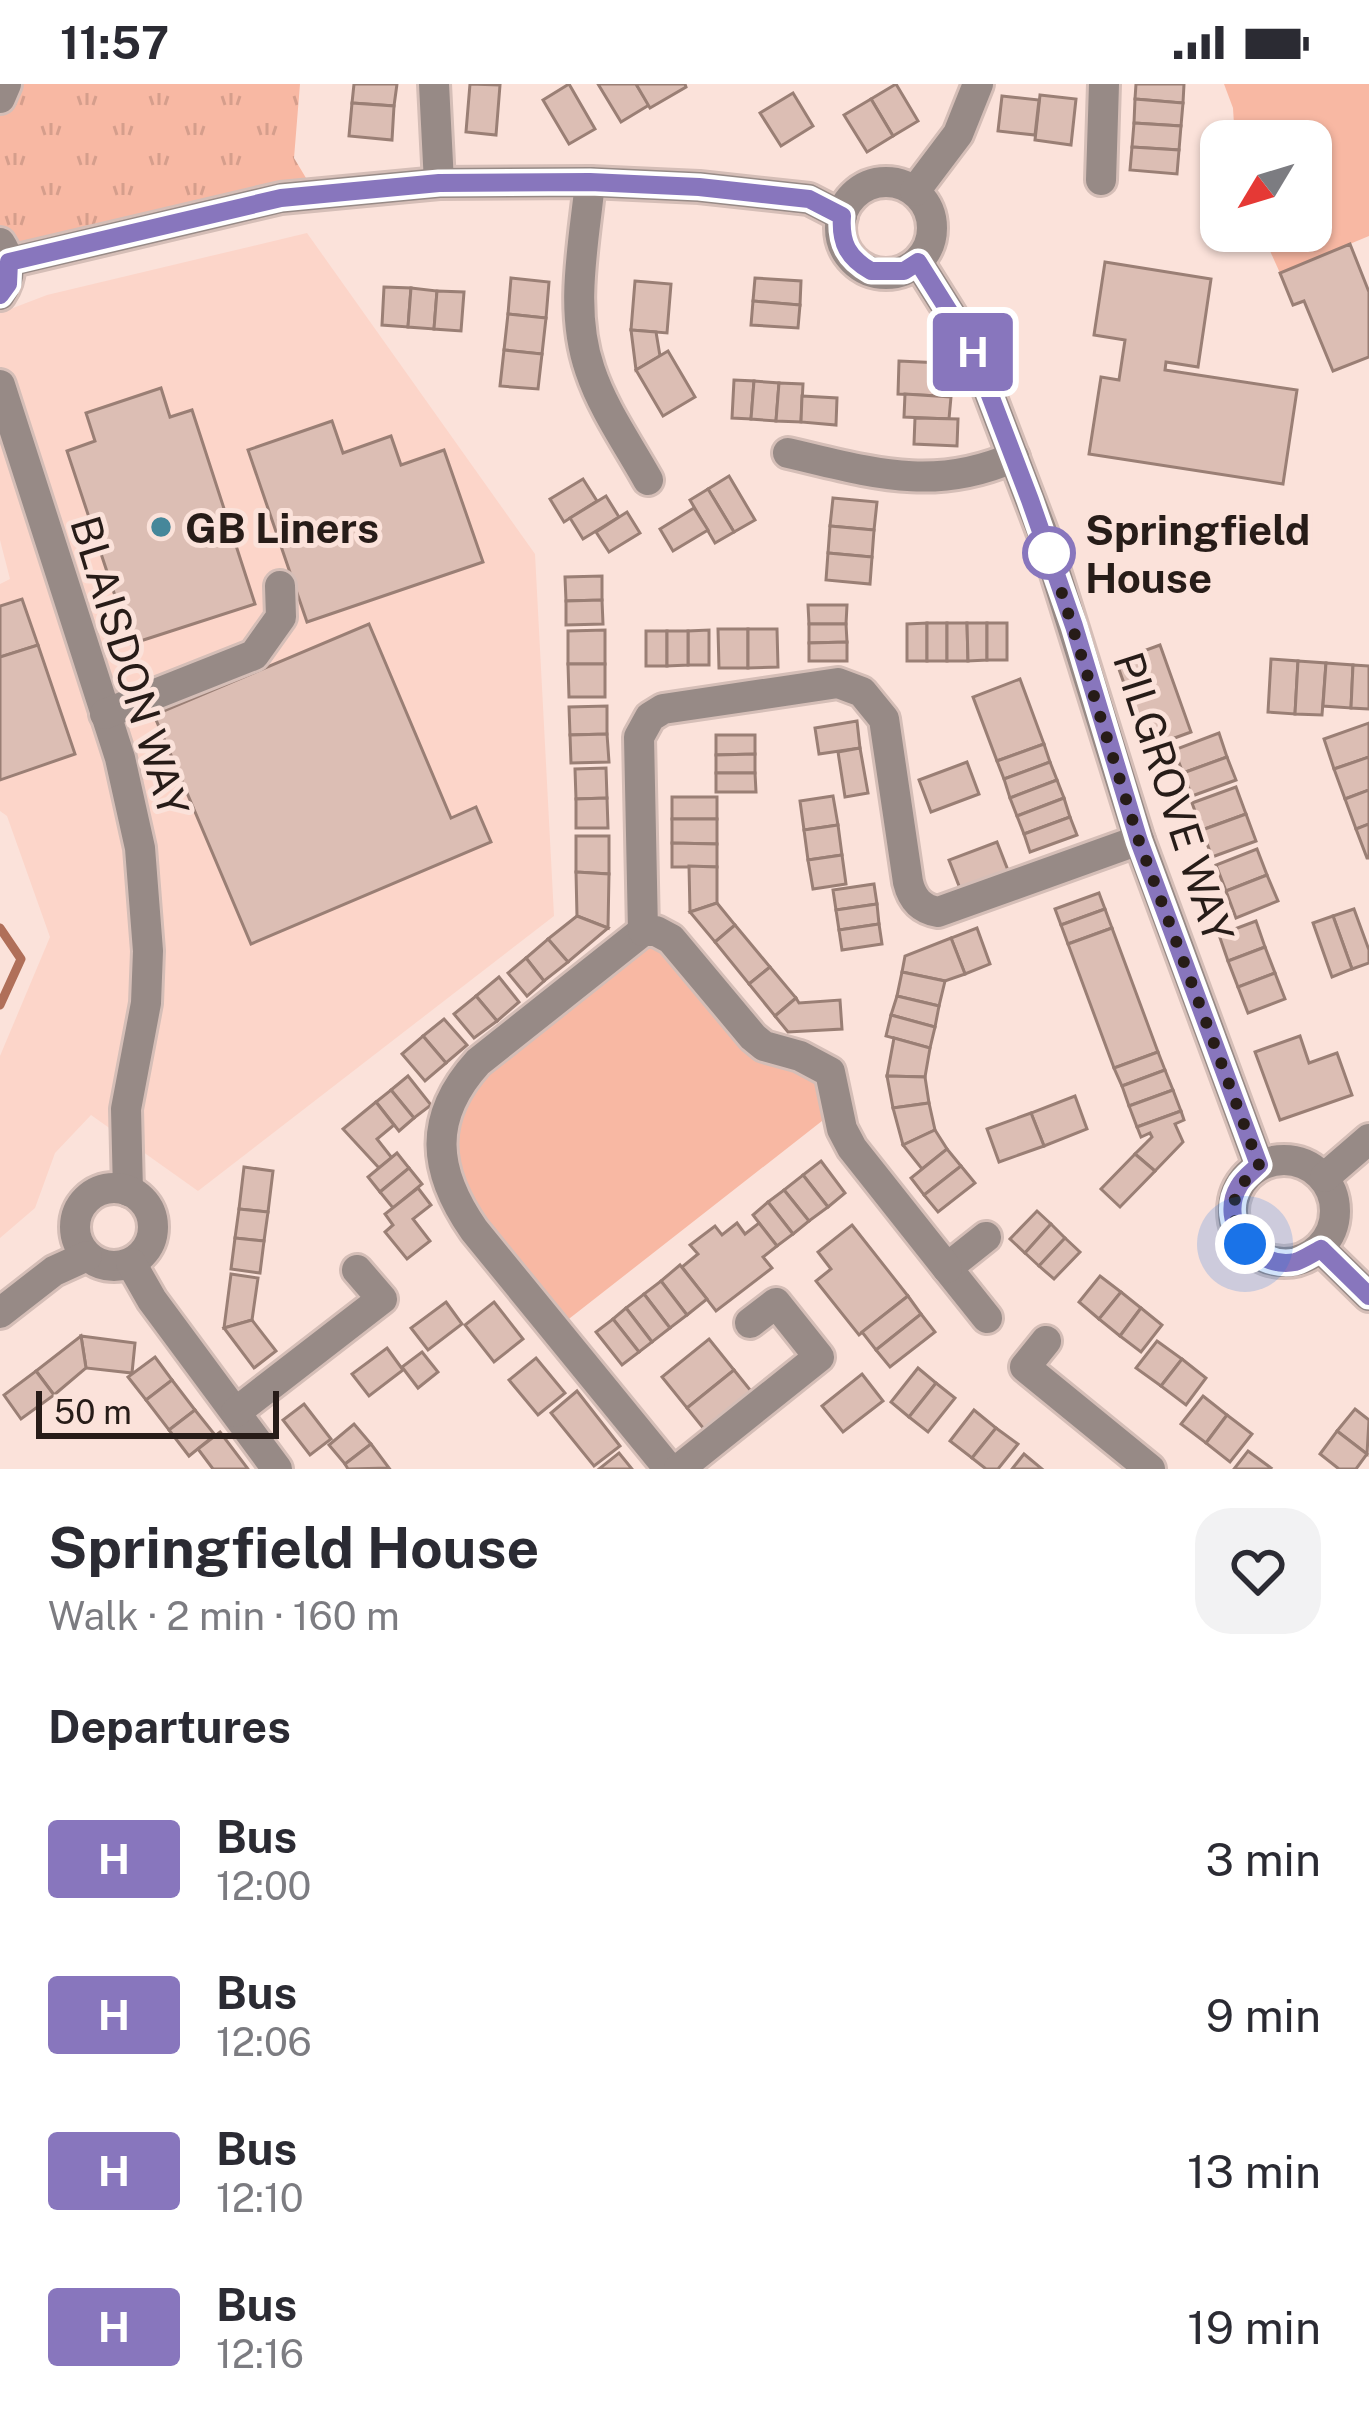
<!DOCTYPE html>
<meta charset="utf-8">
<style>
body{margin:0;font-family:"Public Sans",sans-serif;background:#f2f2f3;color:#2b2b33;height:100vh;display:flex;flex-direction:column;font-size:45px;white-space:nowrap}
*{box-sizing:border-box;margin:0}
p{font-size:39px;color:#7c7c81}
.icon{flex:none;width:66px;height:66px;fill:none;stroke:currentColor;stroke-width:2;stroke-linecap:round;stroke-linejoin:round}
.map{position:relative;height:1385px;overflow:hidden}
.drawer{display:flex;flex-direction:column;background:#fff;flex:1}
.drawer>*{flex:none}
.badge{padding:0 24px;border-radius:9px;font-size:42px;line-height:78px}
.needle{width:78px;rotate:232deg}
.controls{position:absolute;left:1200px;top:36px;display:grid;gap:24px}
.controls a{display:grid;place-items:center;width:132px;height:132px;border-radius:24px;background:#fff;box-shadow:0 3px 9px #0004;font-size:60px}
.scale{position:absolute;left:36px;bottom:30px;width:243px;box-sizing:border-box;padding-left:12px;border:6px solid #271c18;border-top:0;font-size:33px;line-height:42px;white-space:nowrap;color:#271c18;-webkit-text-stroke:9px #fbe2da;paint-order:stroke}
.you{position:absolute;width:60px;height:60px;margin:-30px;border:9px solid #fff;border-radius:50%;background:#1a73e8;box-shadow:0 0 0 18px #1a73e833}
.map>.badge{position:absolute;translate:-50% -50%;box-shadow:0 0 0 6px #fff}
h2{padding:0 48px;font-size:45px;line-height:108px}
.round{display:grid;place-items:center;flex:none;width:126px;height:126px;border-radius:36px;background:#f2f2f3}
.head{display:flex;align-items:center;justify-content:space-between;height:204px;padding:0 48px}
h1{font-size:57px;font-weight:700;line-height:90px}
ul{padding:0;list-style:none}
li{display:flex;align-items:center;gap:36px;height:156px;padding:0 48px}
li div{flex:1}
li b{display:block;font-size:45px}
li em{font-style:normal}
li .badge{min-width:132px;font-weight:700;text-align:center}
.status{display:flex;justify-content:space-between;align-items:center;height:84px;padding:0 60px;background:#fff;direction:ltr}
.status svg{height:33px;fill:currentColor}
.map>svg:first-child{display:block}
.built{fill:#fcd5c9}
.grass{fill:url(#grass-tufts)}
.green{fill:#f8b8a3}
.lines{fill:none;stroke-linecap:round;stroke-linejoin:round}
.stream{stroke:#b06f59;stroke-width:9}
.building{fill:#dcbeb4;stroke:#9a7f75;stroke-width:3}
.minor-casing{stroke:#d5beb7;stroke-width:36}
.minor{stroke:#978a86;stroke-width:30}
.line-casing{stroke:#fff;stroke-width:27}
.line{stroke:#8876bd;stroke-width:18}
.walk{stroke:#271c18;stroke-width:12;stroke-dasharray:0 21.6}
.poi-dot{fill:#46879a;stroke:#fbe2da;stroke-width:4.5}
.stop-dot{fill:#fff;stroke:#8876bd;stroke-width:6}
.labels{text-anchor:middle;dominant-baseline:central;stroke-width:10;stroke-linejoin:round;paint-order:stroke}
.poi-label{font-size:42px;font-weight:bold;fill:#271c18;stroke:#fbe2da;text-anchor:start}
.stop-label{font-size:42px;font-weight:bold;fill:#271c18;stroke:#fbe2da;text-anchor:start}
.street-label{font-size:42px;fill:#271c18;stroke:#fbe2da}
</style>
<div class="status"><b>11:57</b><svg viewBox="0 0 49 12"><path d="M0 12V9h3v3zM5 12V6h3v6zM10 12V3h3v9zM15 12V0h3v12zM26 1h20v11H26zM47 4h2v5h-2z"/></svg></div>
<div class="map">
<svg width="1369" height="1385" viewBox="0 0 1369 1385">
<defs>
<pattern id="grass-tufts" width="24" height="20" patternUnits="userSpaceOnUse" patternTransform="scale(3)"><rect width="24" height="20" fill="#f8b8a3"/><path d="M3 7l-1-3M5 7V3M7 7l1-3M15 17l-1-3M17 17v-4M19 17l1-3" fill="none" stroke="#d59e8c"/></pattern>
</defs>
<rect width="100%" height="100%" fill="#fbe2da"/>
<!-- built -->
<path class="built" d="M307 149 535 470 554 832 198 1107 91 1031 55 1069 35 1124 0 1154V972L50 853 7 732 0 727V500L10 495 0 456V229L47 211Z"/>
<!-- grass -->
<path class="grass" d="M0 0H300L294 74 315 109 9 178 0 159Z"/>
<!-- green -->
<g class="green">
<path d="M1224 0H1369V152L1280 189 1261 147H1311V57H1235L1233 24Z"/>
<path d="M643 847 738 933 800 972 836 1026 556 1245 462 1128 452 1013Z"/>
</g>
<g class="lines">
<!-- stream -->
<path class="stream" d="M0 844 21 875 0 921"/>
</g>
<!-- building -->
<g class="building">
<path d="M354 0H397L394 22 352 19Z"/>
<path d="M470 0 500 1 496 51 466 48Z"/>
<path d="M569 0 595 45 569 60 543 16Z"/>
<path d="M598 0H636L649 21 621 38Z"/>
<path d="M636 0H685L686 3 650 24Z"/>
<path d="M896 0 918 37 893 52 871 15Z"/>
<path d="M1136 0H1184L1183 19 1135 15Z"/>
<path d="M793 9 813 42 781 62 760 29Z"/>
<path d="M1040 11 1076 15 1071 61 1035 56Z"/>
<path d="M1002 12 1039 16 1035 51 998 47Z"/>
<path d="M871 15 893 52 867 68 844 31Z"/>
<path d="M1135 15 1183 19 1181 42 1134 39Z"/>
<path d="M352 19 394 22 392 56 349 52Z"/>
<path d="M1134 39 1181 42 1179 66 1132 63Z"/>
<path d="M1132 63 1179 66 1177 90 1130 86Z"/>
<path d="M1350 160 1369 208V273L1333 287 1304 217 1293 221 1280 189Z"/>
<path d="M1105 178 1211 195 1198 283 1166 278 1165 286 1297 306 1283 400 1089 370 1101 293 1119 296 1125 256 1094 251Z"/>
<path d="M511 194 549 198 546 234 508 230Z"/>
<path d="M755 194 801 197 800 221 753 217Z"/>
<path d="M635 197 671 200 667 249 631 246Z"/>
<path d="M384 203 411 204 408 243 382 241Z"/>
<path d="M411 204 437 207 434 245 408 243Z"/>
<path d="M437 207 464 208 461 247 434 245Z"/>
<path d="M753 217 800 221 798 244 751 241Z"/>
<path d="M508 230 546 234 542 270 504 266Z"/>
<path d="M631 246 656 248 660 272 636 286Z"/>
<path d="M504 266 542 270 538 305 500 302Z"/>
<path d="M668 267 695 313 663 332 636 286Z"/>
<path d="M899 277 941 279 940 312 898 310Z"/>
<path d="M734 296 754 297 751 335 732 334Z"/>
<path d="M754 297 779 299 776 337 751 335Z"/>
<path d="M779 299 803 300 801 338 776 337Z"/>
<path d="M161 304 170 333 192 326 255 520 131 560 67 367 95 357 86 329Z"/>
<path d="M905 310 951 313 949 335 904 333Z"/>
<path d="M802 312 837 314 836 341 801 338Z"/>
<path d="M915 334 958 335 957 362 914 360Z"/>
<path d="M332 337 343 369 391 352 401 381 444 366 483 478 307 538 248 366Z"/>
<path d="M729 392 755 436 734 448 708 405Z"/>
<path d="M583 395 597 417 564 438 550 415Z"/>
<path d="M708 405 734 448 715 459 690 416Z"/>
<path d="M606 412 619 433 583 455 570 434Z"/>
<path d="M833 414 877 418 874 446 830 442Z"/>
<path d="M694 424 708 446 673 467 660 445Z"/>
<path d="M627 428 640 449 609 468 596 448Z"/>
<path d="M830 442 874 446 872 473 828 469Z"/>
<path d="M828 469 872 473 870 500 826 496Z"/>
<path d="M602 492V516L566 517 565 493Z"/>
<path d="M22 515 38 561 0 573V522Z"/>
<path d="M602 516 603 540 566 541V517Z"/>
<path d="M808 521H847L846 540H809Z"/>
<path d="M927 539V577H907V540Z"/>
<rect x="927" y="539" width="20" height="38"/>
<path d="M947 539H967L968 577H947Z"/>
<path d="M967 539H987V576L968 577Z"/>
<rect x="987" y="539" width="20" height="37"/>
<path d="M369 540 451 734 476 723 491 758 251 860 154 631Z"/>
<path d="M809 540H846L847 558 809 559Z"/>
<path d="M718 545H748V584H719Z"/>
<path d="M748 545H777L778 583 748 584Z"/>
<path d="M605 546V580H568V547Z"/>
<path d="M709 546V581H688V547Z"/>
<rect x="646" y="547" width="21" height="35"/>
<path d="M667 547H688V581L667 582Z"/>
<path d="M847 558V577H809V559Z"/>
<path d="M38 561 75 670 0 696V573Z"/>
<path d="M1160 561 1191 648 1147 664 1116 577Z"/>
<path d="M1271 575 1298 577 1295 630 1268 628Z"/>
<path d="M1298 577 1326 579 1322 631 1295 630Z"/>
<path d="M1326 579 1353 581 1351 624 1323 622Z"/>
<path d="M568 580H605V613H569Z"/>
<path d="M1353 581 1369 582V625L1351 624Z"/>
<path d="M1020 595 1044 660 997 677 973 613Z"/>
<path d="M607 622V650L570 651 569 623Z"/>
<path d="M857 637 860 664 819 670 815 644Z"/>
<path d="M1369 639V673L1334 685 1324 655Z"/>
<path d="M1219 649 1227 673 1183 689 1174 666Z"/>
<path d="M607 650 609 678 571 679 570 651Z"/>
<path d="M716 651H755V670L716 671Z"/>
<path d="M1044 660 1050 678 1004 695 997 677Z"/>
<path d="M860 664 868 709 845 713 838 668Z"/>
<path d="M755 670V689H716V671Z"/>
<path d="M1227 673 1236 696 1192 712 1183 689Z"/>
<path d="M1369 673V706L1345 715 1334 685Z"/>
<path d="M967 678 979 710 931 728 919 696Z"/>
<path d="M1050 678 1057 696 1010 714 1004 695Z"/>
<path d="M606 684 607 714 576 715 575 685Z"/>
<path d="M716 689H755L756 708H716Z"/>
<path d="M1057 696 1064 714 1017 732 1010 714Z"/>
<path d="M1236 703 1246 730 1202 746 1192 719Z"/>
<path d="M1369 706V740L1356 745 1345 715Z"/>
<path d="M833 712 838 741 804 746 800 717Z"/>
<rect x="672" y="713" width="45" height="22"/>
<path d="M607 714 608 744H576V715Z"/>
<path d="M1064 714 1070 733 1024 750 1017 732Z"/>
<path d="M1246 730 1256 757 1212 773 1202 746Z"/>
<path d="M1070 733 1077 751 1030 768 1024 750Z"/>
<path d="M672 735H717V760L672 759Z"/>
<path d="M1369 740V774H1367L1356 745Z"/>
<path d="M838 741 842 771 808 776 804 746Z"/>
<path d="M576 752H609V790L576 788Z"/>
<path d="M997 758 1009 789 961 807 949 776Z"/>
<path d="M672 759 717 760V783H672Z"/>
<path d="M1257 765 1267 791 1226 807 1216 781Z"/>
<path d="M842 771 846 800 813 805 808 776Z"/>
<path d="M689 782 717 783V819L690 828Z"/>
<path d="M576 788 609 790 608 844 577 832Z"/>
<path d="M1267 791 1278 817 1236 834 1226 807Z"/>
<path d="M874 800 877 820 836 826 833 806Z"/>
<path d="M1099 809 1105 825 1061 841 1055 825Z"/>
<path d="M717 819 735 841 715 858 690 828Z"/>
<path d="M877 820 879 840 839 846 836 826Z"/>
<path d="M1105 825 1112 844 1068 860 1061 841Z"/>
<path d="M1354 825 1369 866V879L1352 885 1333 832Z"/>
<path d="M577 832 608 844 568 878 548 855Z"/>
<path d="M1333 832 1352 885 1332 893 1313 839Z"/>
<path d="M1256 837 1265 863 1228 877 1219 851Z"/>
<path d="M879 840 882 860 842 866 839 846Z"/>
<path d="M735 841 770 883 749 900 715 858Z"/>
<path d="M977 844 990 880 965 890 951 854Z"/>
<path d="M1112 844 1158 968 1114 984 1068 860Z"/>
<path d="M951 854 965 890 945 897 902 888 905 872Z"/>
<path d="M548 855 568 878 544 897 526 874Z"/>
<path d="M1265 863 1275 889 1238 903 1228 877Z"/>
<path d="M526 874 544 897 527 912 508 889Z"/>
<path d="M770 883 796 914 775 932 749 900Z"/>
<path d="M902 888 945 897 939 922 897 912Z"/>
<path d="M1275 889 1285 915 1248 929 1238 903Z"/>
<path d="M499 893 519 918 497 937 476 912Z"/>
<path d="M476 912 497 937 474 954 454 930Z"/>
<path d="M897 912 939 922 935 943 891 931Z"/>
<path d="M796 914 799 919 840 916 842 945 788 948 775 932Z"/>
<path d="M891 931 935 943 930 964 886 952Z"/>
<path d="M444 935 467 961 446 979 423 952Z"/>
<path d="M423 952 446 979 425 997 402 970Z"/>
<path d="M1300 952 1309 979 1337 969 1352 1011 1280 1036 1255 968Z"/>
<path d="M894 954 930 964 925 993 887 992Z"/>
<path d="M1158 968 1165 986 1122 1002 1114 984Z"/>
<path d="M1165 986 1173 1006 1129 1022 1122 1002Z"/>
<path d="M408 992 431 1021 414 1034 391 1006Z"/>
<path d="M887 992 925 993 929 1019 893 1024Z"/>
<path d="M391 1006 414 1034 399 1047 376 1018Z"/>
<path d="M1173 1006 1181 1027 1137 1043 1129 1022Z"/>
<path d="M1075 1012 1087 1045 1044 1062 1031 1029Z"/>
<path d="M376 1018 394 1041 377 1055 392 1074 379 1084 343 1045Z"/>
<path d="M929 1019 935 1046 903 1061 893 1024Z"/>
<path d="M1181 1027 1184 1036 1175 1040 1183 1058 1155 1087 1135 1070 1152 1053 1150 1049 1141 1053 1137 1043Z"/>
<path d="M1031 1029 1044 1062 999 1078 987 1045Z"/>
<path d="M935 1046 947 1065 922 1085 903 1061Z"/>
<path d="M947 1065 961 1082 924 1111 911 1094Z"/>
<path d="M397 1069 409 1084 380 1108 368 1093Z"/>
<path d="M1135 1070 1155 1087 1120 1123 1101 1105Z"/>
<path d="M821 1077 845 1109 828 1123 803 1091Z"/>
<path d="M961 1082 975 1099 938 1128 924 1111Z"/>
<path d="M244 1083 273 1087 268 1128 239 1125Z"/>
<path d="M409 1084 422 1100 393 1124 380 1108Z"/>
<path d="M803 1091 828 1123 809 1137 784 1106Z"/>
<path d="M418 1104 431 1121 413 1135 430 1157 407 1175 385 1148 393 1141 385 1130Z"/>
<path d="M784 1106 809 1137 793 1150 768 1118Z"/>
<path d="M768 1118 793 1150 777 1162 753 1131Z"/>
<path d="M239 1125 268 1128 264 1157 235 1154Z"/>
<path d="M1037 1127 1051 1140 1025 1169 1010 1155Z"/>
<path d="M737 1139 745 1150 759 1139 777 1162 763 1173 772 1184 716 1227 682 1183 698 1170 690 1161 715 1142 722 1151Z"/>
<path d="M1051 1140 1065 1154 1039 1182 1025 1169Z"/>
<path d="M852 1141 908 1212 859 1251 816 1197 831 1185 818 1168Z"/>
<path d="M235 1154 264 1157 260 1189 231 1185Z"/>
<path d="M1065 1154 1080 1168 1054 1195 1039 1182Z"/>
<path d="M680 1181 707 1215 687 1231 661 1197Z"/>
<path d="M231 1190 258 1194 252 1236 224 1244Z"/>
<path d="M1100 1192 1121 1208 1099 1235 1079 1218Z"/>
<path d="M661 1197 687 1231 670 1244 644 1210Z"/>
<path d="M1121 1208 1141 1224 1120 1252 1099 1235Z"/>
<path d="M644 1210 670 1244 652 1258 626 1224Z"/>
<path d="M908 1212 921 1230 876 1266 862 1248Z"/>
<path d="M446 1218 462 1240 428 1266 411 1244Z"/>
<path d="M494 1218 523 1255 494 1278 465 1241Z"/>
<path d="M626 1224 652 1258 639 1268 613 1235Z"/>
<path d="M1141 1224 1162 1241 1141 1268 1120 1252Z"/>
<path d="M921 1230 935 1248 890 1283 876 1266Z"/>
<path d="M613 1235 639 1268 622 1281 596 1248Z"/>
<path d="M252 1236 276 1267 254 1284 224 1244Z"/>
<path d="M81 1252 135 1259 132 1289 86 1284Z"/>
<path d="M81 1252 86 1284 54 1311 36 1287Z"/>
<path d="M709 1255 734 1286 687 1324 662 1293Z"/>
<path d="M1157 1257 1182 1275 1161 1302 1136 1284Z"/>
<path d="M387 1264 403 1286 369 1312 352 1290Z"/>
<path d="M422 1268 438 1288 418 1304 402 1283Z"/>
<path d="M155 1273 172 1296 146 1316 128 1293Z"/>
<path d="M536 1274 565 1309 538 1331 509 1296Z"/>
<path d="M1182 1275 1206 1294 1186 1321 1161 1302Z"/>
<path d="M918 1284 936 1299 909 1333 891 1318Z"/>
<path d="M734 1286 759 1317 712 1355 687 1324Z"/>
<path d="M36 1287 54 1311 21 1335 4 1311Z"/>
<path d="M862 1290 883 1317 843 1348 822 1322Z"/>
<path d="M172 1296 195 1326 169 1346 146 1316Z"/>
<path d="M936 1299 955 1314 928 1348 909 1333Z"/>
<path d="M577 1307 620 1362 594 1382 551 1329Z"/>
<path d="M1203 1312 1227 1331 1206 1359 1181 1340Z"/>
<path d="M304 1320 331 1355 310 1371 283 1336Z"/>
<path d="M1355 1325 1369 1336 1367 1370 1337 1347Z"/>
<path d="M195 1326 215 1351 189 1372 169 1346Z"/>
<path d="M974 1326 996 1344 972 1374 950 1357Z"/>
<path d="M1227 1331 1252 1350 1230 1378 1206 1359Z"/>
<path d="M354 1340 371 1360 345 1380 329 1361Z"/>
<path d="M996 1344 1018 1360 998 1385H986L972 1374Z"/>
<path d="M1337 1347 1367 1370 1356 1385H1339L1320 1370Z"/>
<path d="M220 1348 248 1385H213L198 1365Z"/>
<path d="M371 1360 389 1384 348 1385 345 1380Z"/>
<path d="M1248 1367 1271 1384 1270 1385H1234Z"/>
<path d="M619 1369 632 1385H599Z"/>
<path d="M1024 1370 1042 1385H1012Z"/>
</g>
<g class="lines">
<defs>
<g id="minor">
<path d="M434 0 439 99"/>
<path d="M0 14 6 0"/>
<path d="M1101 96 1104 0"/>
<path d="M590 98C584 159 569 226 590 286 603 325 628 360 648 396"/>
<circle cx="886" cy="144" r="46"/>
<path d="M915 107 958 50 978 0"/>
<path d="M0 159C11 176 12 193 0 211"/>
<path d="M9 178 281 114 439 99 590 98 699 103 809 115 842 132"/>
<path d="M918 178 972 264 1046 458 1139 756 1259 1081"/>
<path d="M0 301 120 674 140 764 148 867 146 919 126 1025 128 1107"/>
<path d="M788 369C870 388 933 409 1014 373"/>
<path d="M105 630 254 571 281 533 280 502"/>
<path d="M643 847 478 978C427 1034 433 1087 474 1146L669 1385"/>
<circle cx="1284" cy="1127" r="51"/>
<path d="M1325 1093 1369 1055"/>
<circle cx="114" cy="1143" r="39"/>
<path d="M986 1153 947 1184 987 1234"/>
<path d="M1321 1165 1369 1212"/>
<path d="M131 1179 152 1216 277 1385"/>
<path d="M947 1184 852 1064 842 1045 830 988 800 972 764 962 753 953 671 855 656 847H643L639 653 650 633 663 625 838 599 862 608 884 635 908 798C912 815 921 825 938 828L1139 756"/>
<path d="M0 1229 54 1187 87 1172"/>
<path d="M1046 1257 1025 1283 1150 1385"/>
<path d="M236 1328 382 1215 357 1186"/>
<path d="M679 1385 819 1273 776 1219 750 1239"/>
</g>
</defs>
<!-- minor casing -->
<use href="#minor" class="minor-casing"/>
<!-- minor -->
<use href="#minor" class="minor"/>
</g>
<g class="lines">
<defs>
<path id="line" d="M0 211 8 200 9 178 281 114 439 99 590 98 699 103 809 115 842 132C840 159 848 174 871 187H904L918 178 972 264 1030 416 1074 542 1139 757 1259 1081C1253 1087 1243 1094 1239 1102 1217 1138 1254 1186 1295 1178 1303 1176 1313 1169 1321 1165L1369 1212"/>
</defs>
<!-- line casing -->
<use href="#line" class="line-casing"/>
<!-- line -->
<use href="#line" class="line"/>
<!-- walk -->
<path class="walk" d="M1049 469 1046 458 1139 757 1259 1081C1232 1109 1225 1124 1245 1160"/>
</g>
<!-- markers -->
<circle class="poi-dot" cx="161" cy="443" r="12"/>
<circle class="stop-dot" cx="1049" cy="469" r="24"/>
<g class="labels">
<!-- poi labels -->
<g class="poi-label">
<text x="185" y="443">GB Liners</text>
</g>
<!-- stop labels -->
<g class="stop-label">
<text x="1085" y="445">Springfield<tspan x="1085" dy="48">House</tspan></text>
</g>
<!-- street labels -->
<g class="street-label">
<text transform="translate(130 582) rotate(73)">BLAISDON WAY</text>
<text transform="translate(1174 713) rotate(72)">PILGROVE WAY</text>
</g>
</g>
</svg>
<div class="controls">
<a><svg class="needle" viewBox="-14 -14 28 28"><path d="M0-13l5 13h-10z" fill="#e53935"/><path d="M0 13l5-13h-10z" fill="#7c7c81"/></svg></a>
</div>
<div class="scale">50 m</div>
<div class="you" style="left:1245px;top:1160px"></div>
<b class="badge" style="left:973px;top:268px;background:#8876bd;color:#fff">H</b>
</div>
<section class="drawer">
<div class="head"><div><h1>Springfield House</h1><p>Walk · 2 min · 160 m</p></div><a class="round"><svg class="icon" aria-label="heart" viewBox="0 0 24 24"><path d="M12 20l-8-8c-3-5 5-10 8-4 3-6 11-1 8 4z"/></svg></a></div>
<h2>Departures</h2>
<ul>
<li><span class="badge" style="background:#8876bd;color:#fff">H</span><div><b>Bus</b><p>12:00</p></div><em>3 min</em></li>
<li><span class="badge" style="background:#8876bd;color:#fff">H</span><div><b>Bus</b><p>12:06</p></div><em>9 min</em></li>
<li><span class="badge" style="background:#8876bd;color:#fff">H</span><div><b>Bus</b><p>12:10</p></div><em>13 min</em></li>
<li><span class="badge" style="background:#8876bd;color:#fff">H</span><div><b>Bus</b><p>12:16</p></div><em>19 min</em></li>
</ul>
</section>
